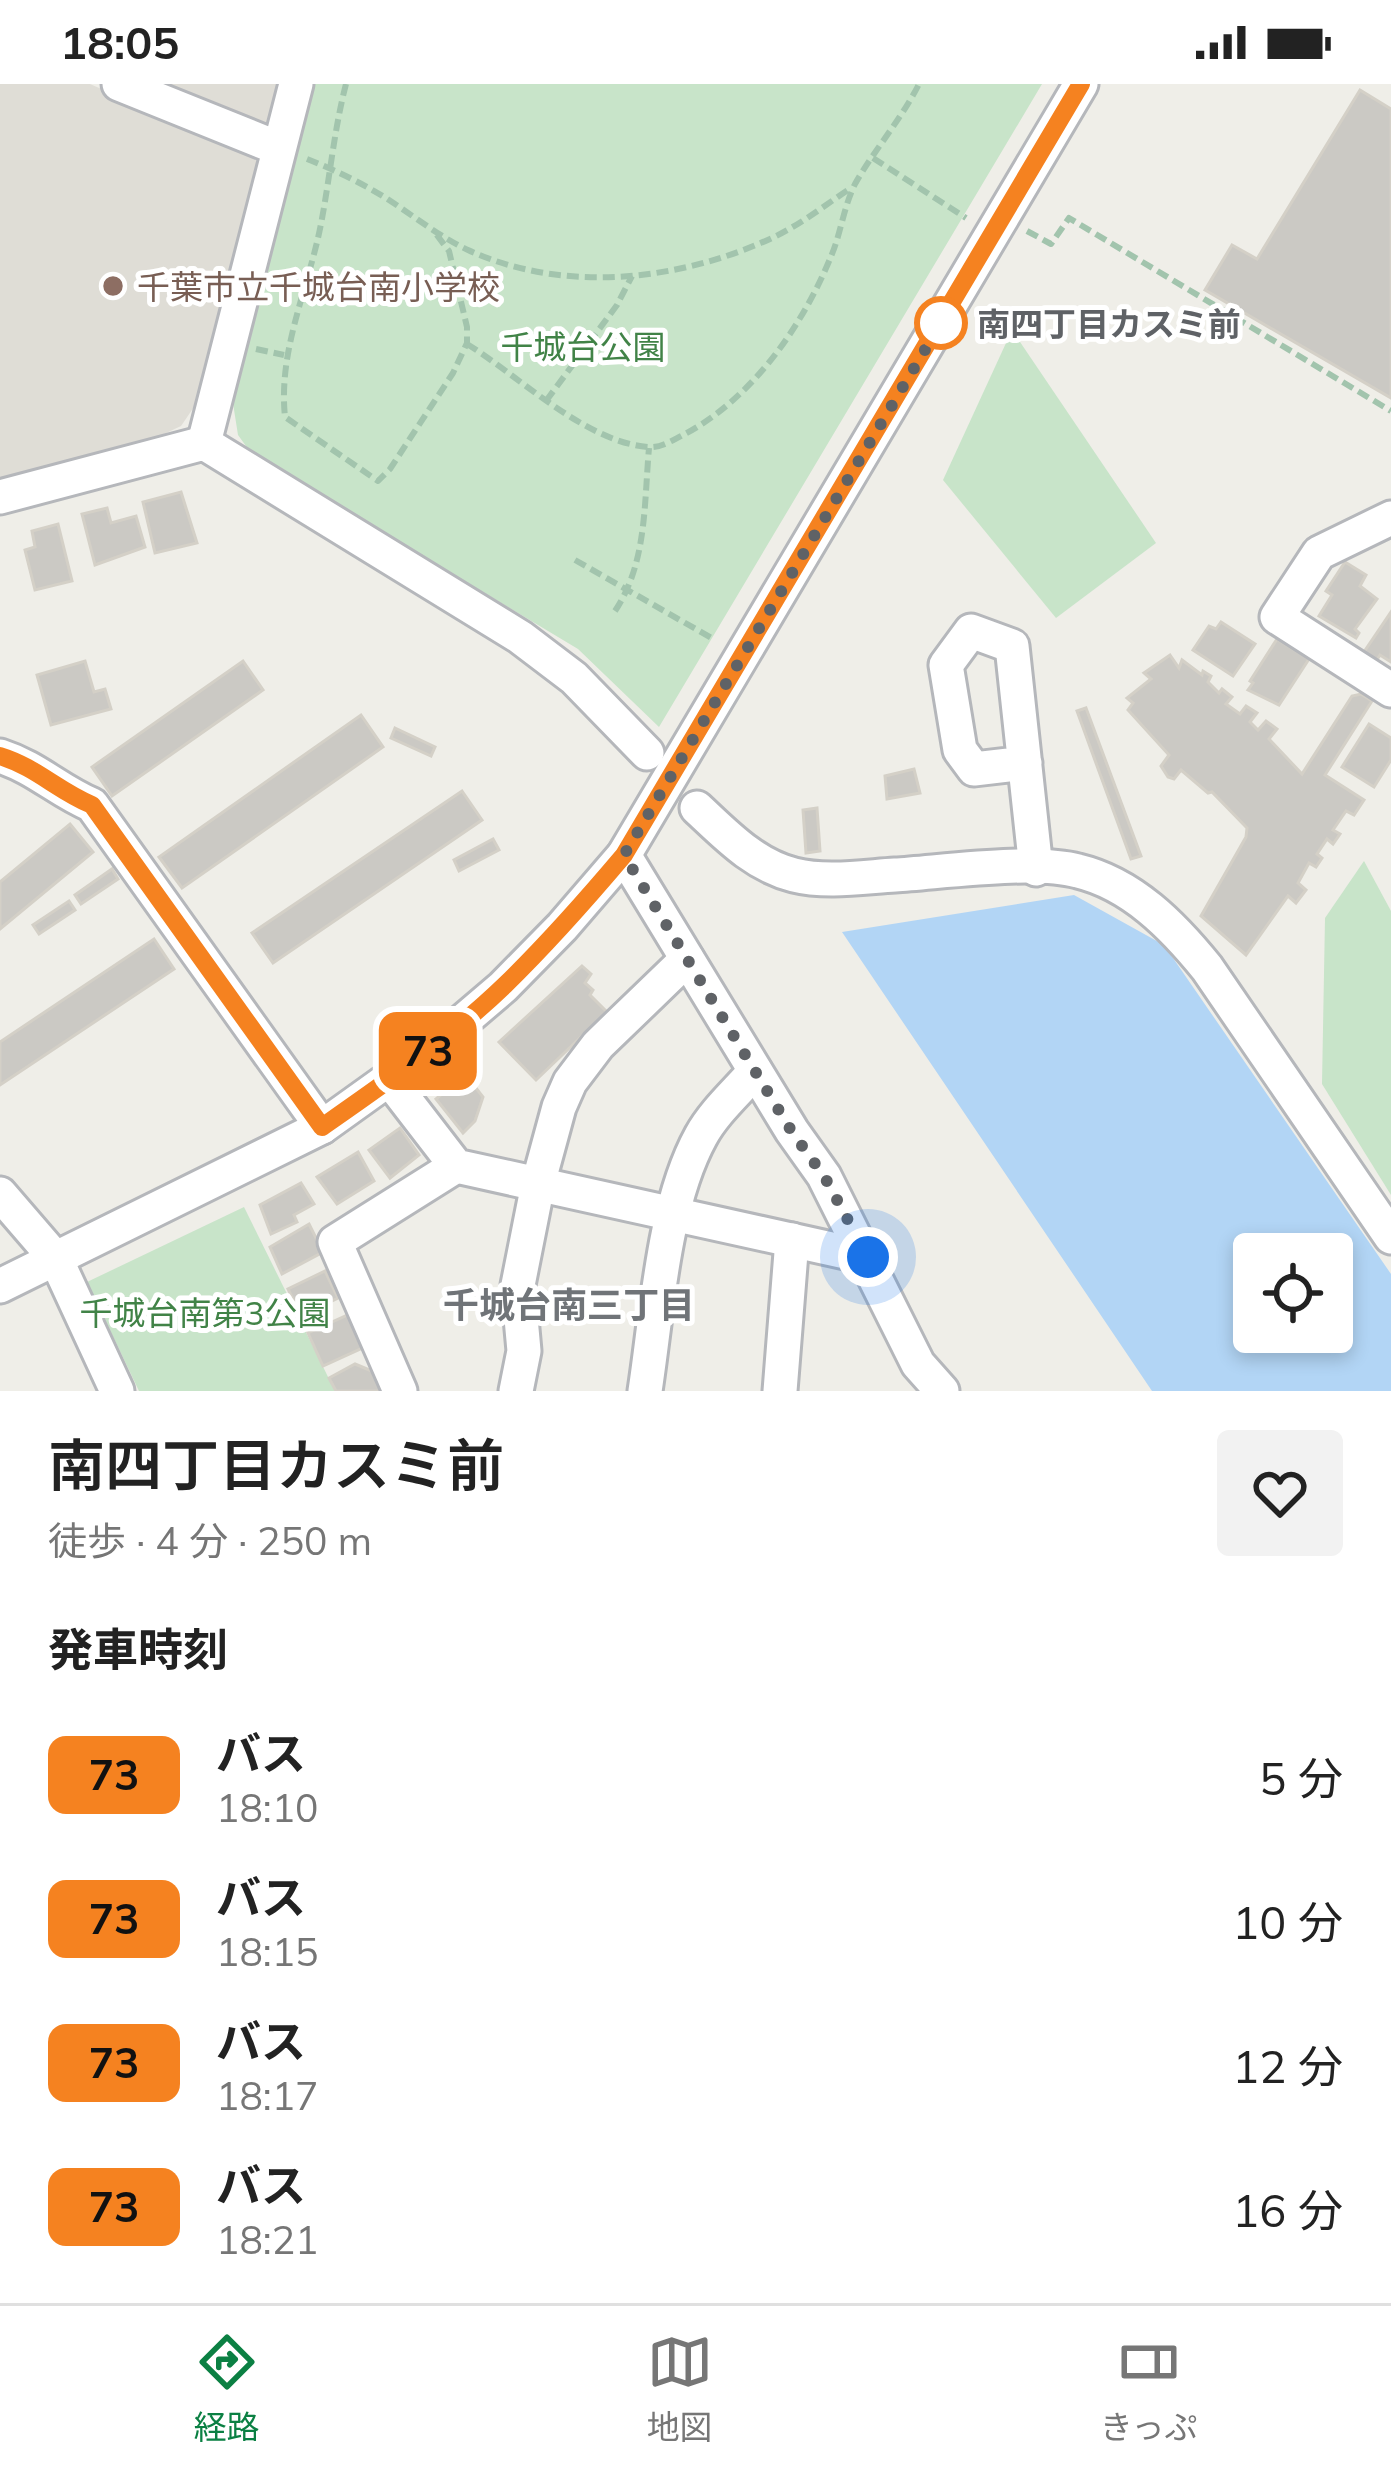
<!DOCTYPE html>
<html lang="ja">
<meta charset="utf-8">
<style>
body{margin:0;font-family:Mulish,"Noto Sans JP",sans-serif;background:#f2f2f2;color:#222;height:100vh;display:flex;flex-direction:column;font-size:45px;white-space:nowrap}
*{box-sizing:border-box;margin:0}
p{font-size:39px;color:#767676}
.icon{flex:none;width:66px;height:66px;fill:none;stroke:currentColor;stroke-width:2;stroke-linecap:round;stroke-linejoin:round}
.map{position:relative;height:1307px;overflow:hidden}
.sheet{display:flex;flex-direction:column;background:#fff;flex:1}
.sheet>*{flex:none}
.badge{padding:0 24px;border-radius:18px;font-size:42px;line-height:78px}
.controls{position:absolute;left:1233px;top:1149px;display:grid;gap:24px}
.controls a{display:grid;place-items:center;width:120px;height:120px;border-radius:12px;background:#fff;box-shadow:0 6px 18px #0003;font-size:60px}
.you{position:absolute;width:60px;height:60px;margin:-30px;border:9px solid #fff;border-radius:50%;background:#1a73e8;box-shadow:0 0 0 18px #1a73e833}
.map>.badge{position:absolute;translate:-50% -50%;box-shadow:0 0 0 6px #fff}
h2{padding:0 48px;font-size:45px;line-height:108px}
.round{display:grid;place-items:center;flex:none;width:126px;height:126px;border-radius:12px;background:#f2f2f2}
.head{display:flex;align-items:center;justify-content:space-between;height:204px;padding:0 48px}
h1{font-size:57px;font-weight:600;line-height:90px}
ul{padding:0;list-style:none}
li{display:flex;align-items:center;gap:36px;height:144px;padding:0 48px}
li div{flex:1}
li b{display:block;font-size:45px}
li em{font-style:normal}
li .badge{min-width:132px;font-weight:700;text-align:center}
.status{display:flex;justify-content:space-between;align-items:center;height:84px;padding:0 60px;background:#fff;direction:ltr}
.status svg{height:33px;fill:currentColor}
.tab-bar{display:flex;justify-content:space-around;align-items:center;height:168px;border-top:3px solid #e0e0e0;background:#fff;font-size:33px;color:#767676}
.tab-bar a{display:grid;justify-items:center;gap:6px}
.tab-bar .current{color:#0b8043}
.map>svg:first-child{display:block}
.education{fill:#dfddd6}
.green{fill:#c8e4c9}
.water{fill:#b2d5f5;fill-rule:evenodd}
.building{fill:#cbc9c4;stroke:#d4d0c7;stroke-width:3}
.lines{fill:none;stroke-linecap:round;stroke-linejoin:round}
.minor-casing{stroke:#b5b7bb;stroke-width:39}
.path{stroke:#a2c4ad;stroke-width:6;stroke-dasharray:12 6;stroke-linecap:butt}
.minor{stroke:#fff;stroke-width:33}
.line-casing{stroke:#fff;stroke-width:27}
.line{stroke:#f58220;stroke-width:18}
.walk{stroke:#5f6266;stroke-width:12;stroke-dasharray:0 21.6}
.education-dot{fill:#8d6e63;stroke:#fff;stroke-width:4.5}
.stop-dot{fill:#fff;stroke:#f58220;stroke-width:6}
.labels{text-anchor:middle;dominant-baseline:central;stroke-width:10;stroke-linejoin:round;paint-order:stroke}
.education-label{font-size:33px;fill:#785e54;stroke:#fff;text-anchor:start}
.stop-label{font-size:33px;font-weight:bold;fill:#5f6266;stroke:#fff;text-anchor:start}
.park-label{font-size:33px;fill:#418347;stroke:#fff}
.neighbourhood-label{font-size:36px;font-weight:bold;fill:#707478;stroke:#fff}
</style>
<div class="status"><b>18:05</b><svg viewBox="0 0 49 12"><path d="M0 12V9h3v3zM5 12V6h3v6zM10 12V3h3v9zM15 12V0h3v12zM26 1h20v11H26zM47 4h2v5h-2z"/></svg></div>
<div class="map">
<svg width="1391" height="1307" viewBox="0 0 1391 1307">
<rect width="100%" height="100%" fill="#efeee8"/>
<!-- education -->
<g class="education">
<path d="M0 0H90L253 71 259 81 194 323 181 342 145 359 0 396Z"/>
<path d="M159 0H283L266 45Z"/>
</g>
<!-- green -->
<g class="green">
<path d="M315 0H1042L659 643 578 565 251 369 238 351 232 313Z"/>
<path d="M1012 246 1156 459 1056 534 943 396Z"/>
<path d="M1364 777 1391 827V1111L1322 1000 1325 834Z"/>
<path d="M244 1123 335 1307H139L87 1198Z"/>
</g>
<!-- water -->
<path class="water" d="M1074 811 1164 861 1391 1190V1307H1152L842 848ZM1254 1170H1332V1248H1254Z"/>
<!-- building -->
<g class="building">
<path d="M1360 6 1391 25V314L1205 206 1232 161 1257 175Z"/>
<path d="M181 408 197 459 155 469 143 418Z"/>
<path d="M107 424 111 439 136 432 145 463 95 481 82 430Z"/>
<path d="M58 440 72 497 35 506 25 466 35 463 32 447Z"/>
<path d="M1345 478 1366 491 1360 502 1377 515 1355 545 1359 549 1356 554 1319 532 1332 511 1326 507Z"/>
<path d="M1391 528V578L1380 571 1376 577 1364 568Z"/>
<path d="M1221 538 1255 560 1233 592 1193 566 1209 542 1216 545Z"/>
<path d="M1277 555 1309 575 1279 621 1248 606 1253 599 1250 597Z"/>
<path d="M1170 571 1179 584 1182 576 1202 591 1203 587 1211 592 1208 598 1219 609 1222 605 1232 613 1226 620 1240 630 1246 622 1257 629 1250 638 1258 646 1266 637 1277 645 1269 655 1302 690 1352 612 1361 610 1372 617 1325 691 1364 716 1354 731 1346 727 1333 746 1340 750 1333 760 1327 755 1317 770 1322 774 1316 783 1309 779 1298 799 1306 806 1296 819 1288 812 1246 871 1201 832 1246 753 1247 744 1212 708 1208 709 1181 686 1174 695 1168 693 1161 682 1169 671 1128 626 1133 619 1127 614 1151 595 1144 589Z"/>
<path d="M85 577 94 608 105 605 111 625 51 641 37 591Z"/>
<path d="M243 577 263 606 112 712 92 683Z"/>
<path d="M1086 624 1141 772 1131 775 1077 627Z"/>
<path d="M361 631 383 663 182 804 159 773Z"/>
<path d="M1369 640 1391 654V676L1374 703 1342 683Z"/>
<path d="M395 644 435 663 431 672 391 654Z"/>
<path d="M914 685 920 709 887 715 885 692Z"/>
<path d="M462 707 482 736 273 879 252 849Z"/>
<path d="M817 724 820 767 806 769 803 726Z"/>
<path d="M70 740 93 768 0 845V798Z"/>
<path d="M493 755 499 766 459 787 454 776Z"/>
<path d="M112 785 118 795 81 820 75 811Z"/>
<path d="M69 817 75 826 39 850 33 841Z"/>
<path d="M154 855 174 885 0 1001V958Z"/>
<path d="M582 882 591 890 585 899 593 906 590 911 607 928 536 996 499 958Z"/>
<path d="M465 990 483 1013 475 1037 463 1049 436 1015Z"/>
<path d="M400 1044 419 1071 390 1094 369 1066Z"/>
<path d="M358 1068 374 1097 337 1120 317 1093Z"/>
<path d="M301 1099 314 1120 294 1131 297 1138 271 1150 260 1121Z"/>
<path d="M309 1140 323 1168 282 1190 270 1163Z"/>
<path d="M325 1187 338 1214 301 1232 288 1205Z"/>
<path d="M352 1229 369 1261 323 1282 308 1249Z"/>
<path d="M355 1280 379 1290 387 1307H336L329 1294Z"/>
</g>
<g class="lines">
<defs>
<g id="minor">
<path d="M119 0 278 64"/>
<path d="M204 359 296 0"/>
<path d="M0 413 204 359 520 553 574 594 647 669"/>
<path d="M1391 434 1319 469 1277 533 1391 606"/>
<path d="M0 672C37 684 57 706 92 721L322 1043"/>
<path d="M1025 679 974 685 960 666 946 581 971 547 1012 562 1036 785"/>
<path d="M697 724C726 751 754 781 794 791 826 799 863 793 895 791 943 788 1033 775 1078 787 1132 800 1173 842 1207 884L1391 1153"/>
<path d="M624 771 792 1047 824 1092 918 1280 942 1307"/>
<path d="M389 995 456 1082 868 1173"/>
<path d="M0 1110 56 1175 117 1307"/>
<path d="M0 1202 322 1043 428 967 503 903 562 843 624 771 1081 0"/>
<path d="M400 1307 335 1158 456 1082"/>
<path d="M516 1307 524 1267 518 1201 538 1100 559 1023 570 998 598 961 687 875"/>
<path d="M645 1307C657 1229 663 1121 701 1052 714 1028 737 1008 755 987"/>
<path d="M780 1307 792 1156"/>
</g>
</defs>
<!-- minor casing -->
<use href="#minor" class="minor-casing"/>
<!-- path -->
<g class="path">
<path d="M346 0C334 46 330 93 321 140 308 206 278 266 285 333L378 397 390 385 453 289 467 259V243L449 167 433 146"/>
<path d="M873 74 966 134"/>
<path d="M307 75C335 86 364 100 389 116 415 133 440 153 468 166 564 210 679 197 772 154 800 141 825 121 851 104"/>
<path d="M1027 147 1051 160 1069 134 1391 327"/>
<path d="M467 260C519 292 586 359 649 363 661 364 673 356 683 351 752 315 803 242 832 170 841 148 844 122 855 100 874 66 901 36 919 0"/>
<path d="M256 265 284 271"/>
<path d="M546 317 617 221 632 192"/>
<path d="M575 476 715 556"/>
<path d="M615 527C647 479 644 420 649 364"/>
</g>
<!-- minor -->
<use href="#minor" class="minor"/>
</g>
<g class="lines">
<defs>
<path id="line" d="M0 672C36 683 58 707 92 721L322 1043C385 999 449 955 505 901 547 860 586 816 624 771L1081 0"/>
</defs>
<!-- line casing -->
<use href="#line" class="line-casing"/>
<!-- line -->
<use href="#line" class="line"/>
<!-- walk -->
<path class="walk" d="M868 1173 824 1092 792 1048 624 771 941 239"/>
</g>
<!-- markers -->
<circle class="education-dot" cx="113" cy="202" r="12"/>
<circle class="stop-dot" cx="941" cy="239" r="24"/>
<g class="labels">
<!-- education labels -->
<g class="education-label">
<text x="137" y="202">千葉市立千城台南小学校</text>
</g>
<!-- stop labels -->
<g class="stop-label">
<text x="977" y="239">南四丁目カスミ前</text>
</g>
<!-- park labels -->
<g class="park-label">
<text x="583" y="262">千城台公園</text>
<text x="205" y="1228">千城台南第3公園</text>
</g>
<!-- neighbourhood labels -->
<g class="neighbourhood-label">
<text x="569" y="1220">千城台南三丁目</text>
</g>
</g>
</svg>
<div class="controls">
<a><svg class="icon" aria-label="locate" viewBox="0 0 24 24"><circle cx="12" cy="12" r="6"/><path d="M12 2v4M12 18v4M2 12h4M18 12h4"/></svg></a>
</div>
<div class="you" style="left:868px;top:1173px"></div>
<b class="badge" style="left:428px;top:967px;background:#f58220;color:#111">73</b>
</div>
<section class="sheet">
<div class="head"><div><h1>南四丁目カスミ前</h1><p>徒歩 · 4 分 · 250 m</p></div><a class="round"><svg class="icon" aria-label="heart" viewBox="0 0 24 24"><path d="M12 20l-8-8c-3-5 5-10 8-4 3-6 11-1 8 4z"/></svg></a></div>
<h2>発車時刻</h2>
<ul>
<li><span class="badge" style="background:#f58220;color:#111">73</span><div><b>バス</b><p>18:10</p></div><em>5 分</em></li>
<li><span class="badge" style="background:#f58220;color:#111">73</span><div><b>バス</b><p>18:15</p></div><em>10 分</em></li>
<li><span class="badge" style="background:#f58220;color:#111">73</span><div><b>バス</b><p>18:17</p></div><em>12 分</em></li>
<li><span class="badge" style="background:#f58220;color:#111">73</span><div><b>バス</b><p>18:21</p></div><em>16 分</em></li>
</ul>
</section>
<nav class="tab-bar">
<a class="current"><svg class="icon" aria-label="directions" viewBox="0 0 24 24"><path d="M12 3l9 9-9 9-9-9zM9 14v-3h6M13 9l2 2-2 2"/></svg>経路</a>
<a><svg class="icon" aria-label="map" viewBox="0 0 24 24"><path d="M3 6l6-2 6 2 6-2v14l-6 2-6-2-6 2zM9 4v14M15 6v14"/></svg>地図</a>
<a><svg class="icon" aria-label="tickets" viewBox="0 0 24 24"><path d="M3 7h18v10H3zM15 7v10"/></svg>きっぷ</a>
</nav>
